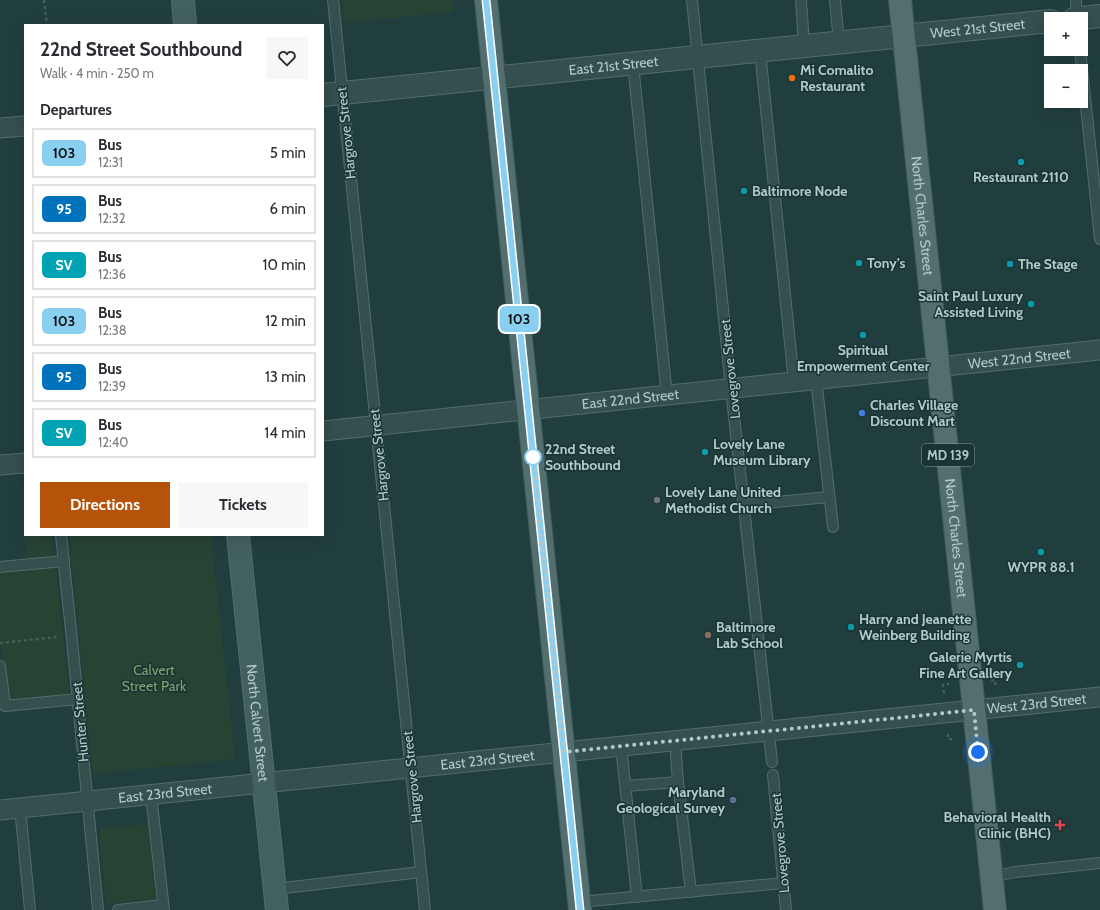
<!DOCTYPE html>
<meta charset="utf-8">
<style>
body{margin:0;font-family:Cabin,sans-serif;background:#f7f7f7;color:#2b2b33;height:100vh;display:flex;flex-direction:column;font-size:15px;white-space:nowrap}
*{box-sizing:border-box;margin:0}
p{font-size:13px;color:#7c7c81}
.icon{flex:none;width:22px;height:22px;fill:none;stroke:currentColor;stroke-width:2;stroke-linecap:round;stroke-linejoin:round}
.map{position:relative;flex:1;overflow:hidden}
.details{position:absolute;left:24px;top:24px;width:300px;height:512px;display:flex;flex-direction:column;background:#fff;border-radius:0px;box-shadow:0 4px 16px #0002}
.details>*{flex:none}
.badge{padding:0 8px;border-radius:6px;font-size:14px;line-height:26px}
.controls{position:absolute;left:1044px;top:12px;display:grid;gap:8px}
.controls a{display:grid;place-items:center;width:44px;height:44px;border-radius:0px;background:#fff;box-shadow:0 4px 16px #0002;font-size:20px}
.you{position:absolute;width:20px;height:20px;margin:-10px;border:3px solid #fff;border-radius:50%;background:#1a73e8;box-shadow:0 0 0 6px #1a73e833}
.map>.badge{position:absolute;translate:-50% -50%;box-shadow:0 0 0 2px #fff}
h2{padding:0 16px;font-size:15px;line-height:36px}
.round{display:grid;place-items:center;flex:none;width:42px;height:42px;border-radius:0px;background:#f7f7f7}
.overview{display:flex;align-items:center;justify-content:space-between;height:68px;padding:0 16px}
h1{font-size:19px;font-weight:700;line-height:30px}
.button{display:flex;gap:8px;margin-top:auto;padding:8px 16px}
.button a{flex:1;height:46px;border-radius:0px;background:#b45309;color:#fff;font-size:16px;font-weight:700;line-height:46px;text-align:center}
.button a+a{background:#f7f7f7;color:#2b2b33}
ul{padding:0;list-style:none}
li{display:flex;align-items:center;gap:12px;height:50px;margin:0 8px 6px;padding:0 8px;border:2px solid #e1e1e2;border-radius:0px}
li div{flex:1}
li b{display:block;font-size:15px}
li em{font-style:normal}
li .badge{min-width:44px;font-weight:700;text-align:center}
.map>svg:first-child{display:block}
.green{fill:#264334}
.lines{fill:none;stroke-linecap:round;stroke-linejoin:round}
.service-casing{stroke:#536c6c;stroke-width:12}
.minor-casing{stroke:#536c6c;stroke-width:21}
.tertiary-casing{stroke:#536c6c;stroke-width:24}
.secondary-casing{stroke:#536c6c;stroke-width:24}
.primary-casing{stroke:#415a5a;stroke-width:24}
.path{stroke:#456053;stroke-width:2.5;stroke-dasharray:3 3;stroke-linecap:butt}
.service{stroke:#354e4e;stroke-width:10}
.minor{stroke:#354e4e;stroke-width:19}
.tertiary{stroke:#354e4e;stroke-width:22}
.secondary{stroke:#436061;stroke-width:22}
.primary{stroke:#536e6e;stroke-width:22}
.line-casing{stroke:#fff;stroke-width:9}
.line{stroke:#89cff0;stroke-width:6}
.walk{stroke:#b1c9c9;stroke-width:4;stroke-dasharray:0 7.2}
.food-dot{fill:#e8710a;stroke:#1a3333;stroke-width:1.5}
.culture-dot{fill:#0f9aa8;stroke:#1a3333;stroke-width:1.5}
.shop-dot{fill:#3f7fe0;stroke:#1a3333;stroke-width:1.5}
.stop-dot{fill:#fff;stroke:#89cff0;stroke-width:2}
.worship-dot{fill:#6b7280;stroke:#1a3333;stroke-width:1.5}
.education-dot{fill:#8d6e63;stroke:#1a3333;stroke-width:1.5}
.service-dot{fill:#5c6f8a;stroke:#1a3333;stroke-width:1.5}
.health-dot{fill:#e0444e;stroke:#1a3333;stroke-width:1.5}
.labels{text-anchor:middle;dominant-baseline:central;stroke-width:3;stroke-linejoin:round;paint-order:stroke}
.shield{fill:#1a3333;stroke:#849c9c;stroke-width:1}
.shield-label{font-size:13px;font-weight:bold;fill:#b1c9c9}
.street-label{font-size:14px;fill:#b1c9c9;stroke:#1a3333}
.poi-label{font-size:14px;font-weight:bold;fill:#b1c9c9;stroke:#1a3333;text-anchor:start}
.stop-label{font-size:14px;font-weight:bold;fill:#b1c9c9;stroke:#1a3333;text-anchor:start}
.park-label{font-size:14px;fill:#80a16e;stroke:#1a3333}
</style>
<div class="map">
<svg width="1100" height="910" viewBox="0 0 1100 910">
<rect width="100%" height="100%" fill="#213e3e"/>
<!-- green -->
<g class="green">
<path d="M342 0H452L453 12 344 23Z"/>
<path d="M25 489V535H51L53 557 27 559 20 490Z"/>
<path d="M69 535H211L235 759 93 774Z"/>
<path d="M56 566 70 702 8 708 0 637V573Z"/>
<path d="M148 824 156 899 106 904 99 829Z"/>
</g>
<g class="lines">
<defs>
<g id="service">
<path d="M333 0 425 910"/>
<path d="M692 0 731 389 772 762"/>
<path d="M801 0 804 46"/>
<path d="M835 0 839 43"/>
<path d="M1076 0 1077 19"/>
<path d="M1080 49 1100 239"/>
<path d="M760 51 794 382"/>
<path d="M633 64 667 396"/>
<path d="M816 379 833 527"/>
<path d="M744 505 829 497"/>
<path d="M61 535 72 640 98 910"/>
<path d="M0 567 64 561"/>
<path d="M0 666 5 706 78 699"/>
<path d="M675 741 678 782"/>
<path d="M621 746 637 897"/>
<path d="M773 775 786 910"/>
<path d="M626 786 678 782 691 892"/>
<path d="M151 795 164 910"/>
<path d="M20 808 30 910"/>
<path d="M992 877 1015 872 1100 863"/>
<path d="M275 889 421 872"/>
<path d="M579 902 783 883"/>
<path d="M118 910 163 905"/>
</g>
<g id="minor">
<path d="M0 128 25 126"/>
<path id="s1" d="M323 431 1100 350"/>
<path d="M0 465 25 463"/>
<path id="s2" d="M0 810 1100 697"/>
</g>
<g id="tertiary">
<path d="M1074 19 1100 16"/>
<path id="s3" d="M323 95 1051 21"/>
</g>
<g id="secondary">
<path d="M183 0 185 25"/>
<path id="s4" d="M238 535 277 910"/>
</g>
<g id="primary">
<path d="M486 0 580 910"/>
<path id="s5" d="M900 0 995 910"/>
</g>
</defs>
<!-- service casing -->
<use href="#service" class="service-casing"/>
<!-- minor casing -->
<use href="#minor" class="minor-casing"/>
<!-- tertiary casing -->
<use href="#tertiary" class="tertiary-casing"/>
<!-- secondary casing -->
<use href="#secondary" class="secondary-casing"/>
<!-- primary casing -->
<use href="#primary" class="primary-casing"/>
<!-- path -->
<g class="path">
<path d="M44 0 47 25"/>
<path d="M0 643 57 637"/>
<path d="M991 680H995L996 687"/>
<path d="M944 693 943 685 949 684"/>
<path d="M948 734V739H955"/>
</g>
<!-- service -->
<use href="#service" class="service"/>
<!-- minor -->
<use href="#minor" class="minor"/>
<!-- tertiary -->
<use href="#tertiary" class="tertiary"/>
<!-- secondary -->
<use href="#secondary" class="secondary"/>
<!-- primary -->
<use href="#primary" class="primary"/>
</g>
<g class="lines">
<defs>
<path id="line" d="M486 0 580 910"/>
</defs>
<!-- line casing -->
<use href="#line" class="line-casing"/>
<!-- line -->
<use href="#line" class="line"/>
<!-- walk -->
<path class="walk" d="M533 457 564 752 974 710 978 752"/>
</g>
<!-- markers -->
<circle class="food-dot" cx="792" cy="78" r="4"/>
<g class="culture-dot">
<circle cx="1021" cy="162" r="4"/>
<circle cx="744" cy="191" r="4"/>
<circle cx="859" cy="263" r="4"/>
<circle cx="1010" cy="264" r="4"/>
<circle cx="1031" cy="304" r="4"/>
<circle cx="863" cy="335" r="4"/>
<circle cx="705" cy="452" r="4"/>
<circle cx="1041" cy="552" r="4"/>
<circle cx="851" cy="627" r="4"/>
<circle cx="1020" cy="665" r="4"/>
</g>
<circle class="shop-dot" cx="862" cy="413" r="4"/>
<circle class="stop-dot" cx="533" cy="457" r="8"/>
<circle class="worship-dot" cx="657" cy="500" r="4"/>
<circle class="education-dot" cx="708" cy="635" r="4"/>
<circle class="service-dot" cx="733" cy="800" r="4"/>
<path class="health-dot" d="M1058 819h4v4h4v4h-4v4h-4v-4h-4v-4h4z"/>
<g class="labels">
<!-- shield labels -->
<rect class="shield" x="922" y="444" width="52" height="22" rx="3"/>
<g class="shield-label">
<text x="948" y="455">MD 139</text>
</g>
<!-- street labels -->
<g class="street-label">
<text stroke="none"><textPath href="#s3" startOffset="658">West 21st Street</textPath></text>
<text stroke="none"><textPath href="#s3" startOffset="292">East 21st Street</textPath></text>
<text transform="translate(346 133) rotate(-96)">Hargrove Street</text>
<text stroke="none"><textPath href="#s5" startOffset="217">North Charles Street</textPath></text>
<text stroke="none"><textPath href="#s1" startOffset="700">West 22nd Street</textPath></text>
<text transform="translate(730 369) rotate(-96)">Lovegrove Street</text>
<text stroke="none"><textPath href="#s1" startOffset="309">East 22nd Street</textPath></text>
<text transform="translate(379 455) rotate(-96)">Hargrove Street</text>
<text stroke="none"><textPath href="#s5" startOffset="541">North Charles Street</textPath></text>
<text stroke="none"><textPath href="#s2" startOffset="1042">West 23rd Street</textPath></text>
<text transform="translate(80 722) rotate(-95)">Hunter Street</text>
<text stroke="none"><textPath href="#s4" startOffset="189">North Calvert Street</textPath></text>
<text stroke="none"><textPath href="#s2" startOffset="490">East 23rd Street</textPath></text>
<text transform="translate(412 777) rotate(-96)">Hargrove Street</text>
<text stroke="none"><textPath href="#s2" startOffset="166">East 23rd Street</textPath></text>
<text transform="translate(780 843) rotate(-95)">Lovegrove Street</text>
</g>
<!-- poi labels -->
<g class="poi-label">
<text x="800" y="70">Mi Comalito<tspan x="800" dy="16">Restaurant</tspan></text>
<text x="1021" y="177" text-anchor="middle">Restaurant 2110</text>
<text x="752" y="191">Baltimore Node</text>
<text x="867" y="263">Tony’s</text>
<text x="1018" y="264">The Stage</text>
<text x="1023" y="296" text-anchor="end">Saint Paul Luxury<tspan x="1023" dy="16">Assisted Living</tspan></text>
<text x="863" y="350" text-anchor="middle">Spiritual<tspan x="863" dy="16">Empowerment Center</tspan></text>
<text x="870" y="405">Charles Village<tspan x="870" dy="16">Discount Mart</tspan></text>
<text x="713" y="444">Lovely Lane<tspan x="713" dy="16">Museum Library</tspan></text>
<text x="665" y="492">Lovely Lane United<tspan x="665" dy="16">Methodist Church</tspan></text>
<text x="1041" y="567" text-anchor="middle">WYPR 88.1</text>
<text x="859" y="619">Harry and Jeanette<tspan x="859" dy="16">Weinberg Building</tspan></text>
<text x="716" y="627">Baltimore<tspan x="716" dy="16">Lab School</tspan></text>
<text x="1012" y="657" text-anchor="end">Galerie Myrtis<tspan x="1012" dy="16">Fine Art Gallery</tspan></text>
<text x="725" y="792" text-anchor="end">Maryland<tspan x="725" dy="16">Geological Survey</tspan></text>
<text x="1051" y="817" text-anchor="end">Behavioral Health<tspan x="1051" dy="16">Clinic (BHC)</tspan></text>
</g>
<!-- stop labels -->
<g class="stop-label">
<text x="545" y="449">22nd Street<tspan x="545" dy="16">Southbound</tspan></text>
</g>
<!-- park labels -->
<g class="park-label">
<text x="154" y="670">Calvert<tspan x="154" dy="16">Street Park</tspan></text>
</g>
</g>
</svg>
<div class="controls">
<a>+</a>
<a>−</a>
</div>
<div class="you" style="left:978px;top:752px"></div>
<b class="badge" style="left:519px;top:319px;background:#89cff0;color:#111">103</b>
<section class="details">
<div class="overview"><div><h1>22nd Street Southbound</h1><p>Walk · 4 min · 250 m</p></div><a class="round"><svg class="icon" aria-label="heart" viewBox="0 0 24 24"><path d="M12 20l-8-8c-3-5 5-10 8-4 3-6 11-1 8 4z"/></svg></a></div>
<h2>Departures</h2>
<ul>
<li><span class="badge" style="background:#89cff0;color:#111">103</span><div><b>Bus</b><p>12:31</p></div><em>5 min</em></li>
<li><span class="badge" style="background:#0072bc;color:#fff">95</span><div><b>Bus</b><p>12:32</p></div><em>6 min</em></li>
<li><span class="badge" style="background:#00a3b4;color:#fff">SV</span><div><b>Bus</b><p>12:36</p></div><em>10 min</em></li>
<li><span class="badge" style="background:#89cff0;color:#111">103</span><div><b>Bus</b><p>12:38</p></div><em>12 min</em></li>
<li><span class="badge" style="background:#0072bc;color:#fff">95</span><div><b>Bus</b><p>12:39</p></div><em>13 min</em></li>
<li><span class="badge" style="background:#00a3b4;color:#fff">SV</span><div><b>Bus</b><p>12:40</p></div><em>14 min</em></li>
</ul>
<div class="button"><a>Directions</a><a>Tickets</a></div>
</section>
</div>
